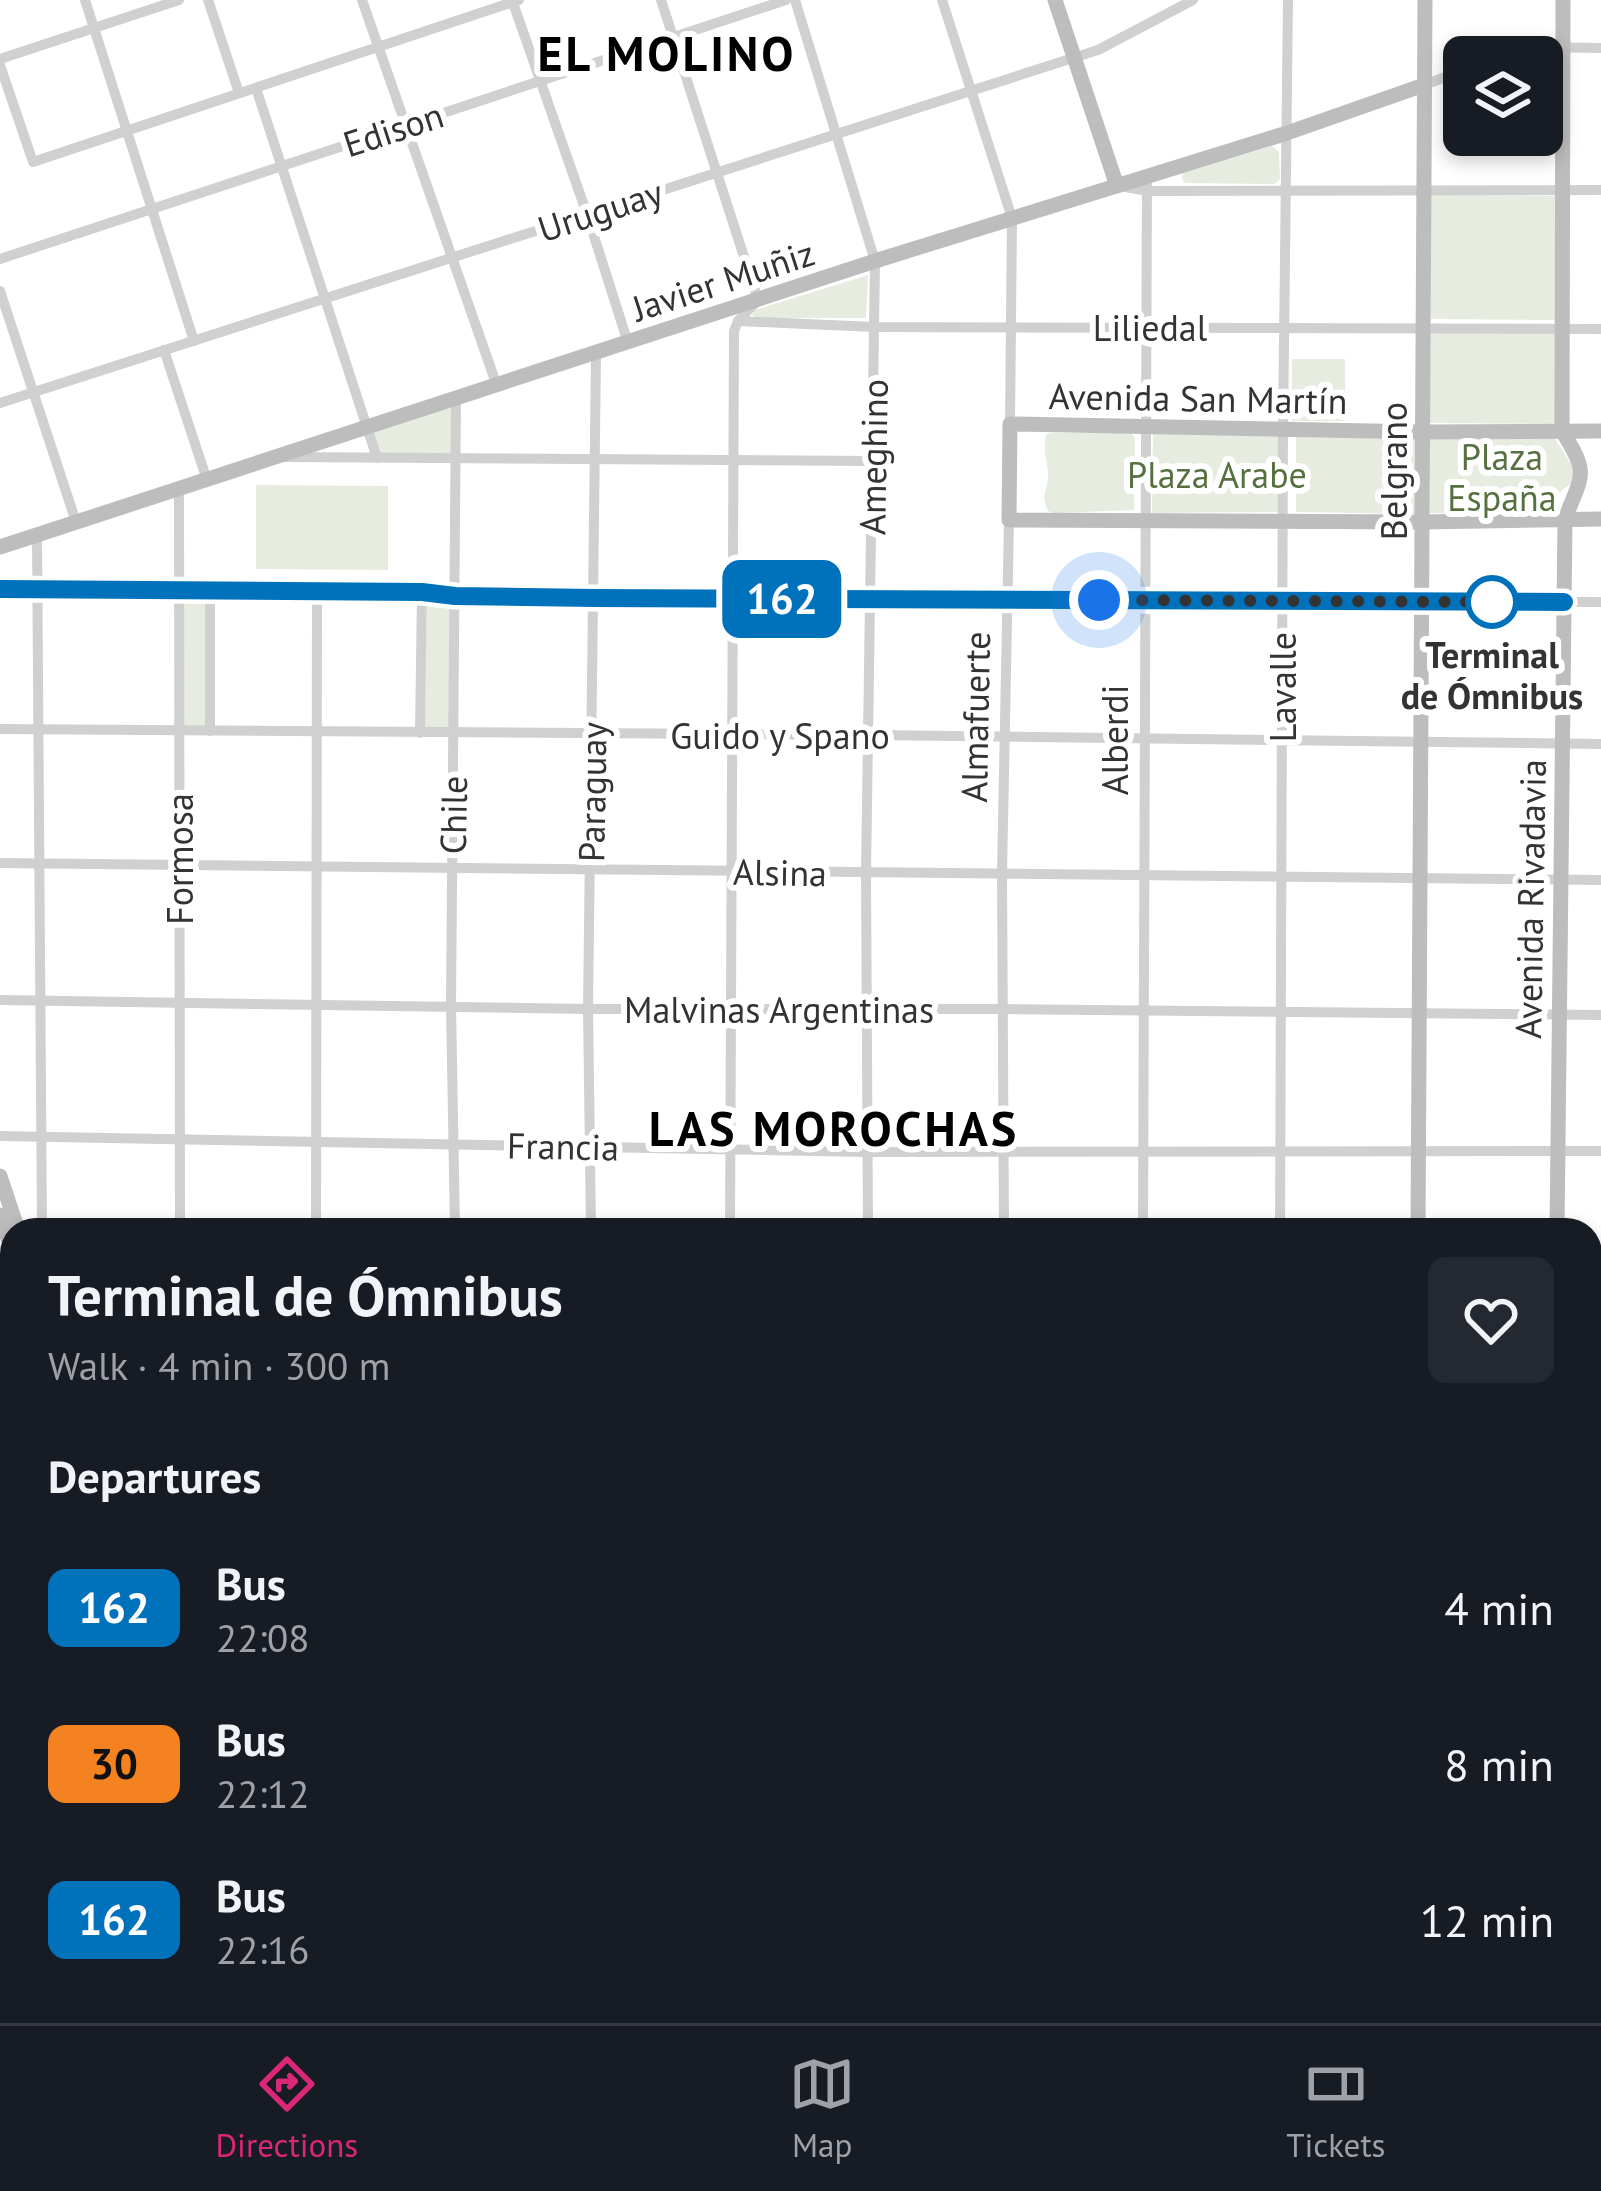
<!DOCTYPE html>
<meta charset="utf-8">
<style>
body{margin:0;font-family:"PT Sans",sans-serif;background:#242831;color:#f1f3f6;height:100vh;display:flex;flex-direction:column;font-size:45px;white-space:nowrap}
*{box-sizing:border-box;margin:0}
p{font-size:39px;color:#9ea1a6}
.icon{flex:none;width:66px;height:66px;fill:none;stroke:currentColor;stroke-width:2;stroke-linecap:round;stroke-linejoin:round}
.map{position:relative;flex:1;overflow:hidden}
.details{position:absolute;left:0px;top:1218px;width:1602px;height:807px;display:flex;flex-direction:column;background:#171b24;border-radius:36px 36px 0 0;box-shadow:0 6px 18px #0003}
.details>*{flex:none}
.badge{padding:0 24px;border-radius:18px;font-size:42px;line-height:78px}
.controls{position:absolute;left:1443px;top:36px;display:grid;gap:24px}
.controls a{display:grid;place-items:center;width:120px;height:120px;border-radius:18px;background:#171b24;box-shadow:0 6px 18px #0003;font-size:60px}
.you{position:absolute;width:60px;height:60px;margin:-30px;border:9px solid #fff;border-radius:50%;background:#1a73e8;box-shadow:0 0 0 18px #1a73e833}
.map>.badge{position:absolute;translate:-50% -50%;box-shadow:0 0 0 6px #fff}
h2{padding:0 48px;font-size:45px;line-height:108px}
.round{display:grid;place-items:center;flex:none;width:126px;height:126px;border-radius:18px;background:#242831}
.overview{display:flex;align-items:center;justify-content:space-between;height:204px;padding:0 48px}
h1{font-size:57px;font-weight:700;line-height:90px}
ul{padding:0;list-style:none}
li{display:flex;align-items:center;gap:36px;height:156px;padding:0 48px}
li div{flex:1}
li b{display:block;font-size:45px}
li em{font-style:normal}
li .badge{min-width:132px;font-weight:700;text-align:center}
.tabs{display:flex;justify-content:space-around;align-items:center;height:168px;border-top:3px solid #363941;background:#171b24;font-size:33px;color:#9ea1a6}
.tabs a{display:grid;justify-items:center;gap:6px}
.tabs .current{color:#db2777}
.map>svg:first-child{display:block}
.green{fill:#e6ecdf}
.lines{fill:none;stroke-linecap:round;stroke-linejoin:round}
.street{stroke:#d0d0d0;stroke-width:10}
.secondary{stroke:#bdbdbd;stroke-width:15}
.line-casing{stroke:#fff;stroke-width:27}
.line{stroke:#0072bc;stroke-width:18}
.walk{stroke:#333;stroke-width:12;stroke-dasharray:0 21.6}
.stop-dot{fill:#fff;stroke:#0072bc;stroke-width:6}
.labels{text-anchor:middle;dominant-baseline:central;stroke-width:12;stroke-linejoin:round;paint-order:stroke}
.street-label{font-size:36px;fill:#333;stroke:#fff}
.park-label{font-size:36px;fill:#56703f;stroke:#fff}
.stop-label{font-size:36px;font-weight:bold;fill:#333;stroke:#fff}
.district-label{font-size:48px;font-weight:bold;letter-spacing:3px;fill:#000;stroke:#fff}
</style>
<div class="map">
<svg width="1601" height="2023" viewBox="0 0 1601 2023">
<rect width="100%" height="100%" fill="#fff"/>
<!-- green -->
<g class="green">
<path d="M1272 146 1279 152 1280 179 1275 184 1184 183 1182 178 1183 173Z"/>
<path d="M1431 195 1555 196V320L1431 319Z"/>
<path d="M868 275 866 318H757L752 315 755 310Z"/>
<path d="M1430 333H1556V424L1430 423Z"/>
<rect x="1292" y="359" width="53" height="62"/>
<path d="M454 402 453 455H379L371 429Z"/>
<path d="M1051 433H1131L1135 438 1134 510 1054 513 1048 511C1041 496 1046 493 1048 479 1049 464 1042 454 1046 435Z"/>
<path d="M1153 433 1281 436 1280 512 1152 513Z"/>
<path d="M1296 436 1416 438 1415 514 1296 512Z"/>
<path d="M1430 437H1554L1573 467 1574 481 1530 516 1430 513Z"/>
<path d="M256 485 388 486V570L256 569Z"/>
<path d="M206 594 207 727H182V595Z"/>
<path d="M427 600 451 601 450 728H425Z"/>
<rect x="1421" y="2013" width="121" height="10"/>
</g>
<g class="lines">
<!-- street -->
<g class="street">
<path d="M85 0 194 341"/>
<path d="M208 0 239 93"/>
<path d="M362 0 497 386"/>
<path d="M512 0 587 214 628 343"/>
<path d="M661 0 758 300 738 321 734 331 730 1230"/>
<path d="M795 0 875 261 866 873 868 1230"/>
<path d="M942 0 1012 218 1010 424"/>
<path d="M1498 57 1532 47 1601 48"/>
<path d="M0 59 179 0"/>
<path d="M0 65 33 162 519 0"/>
<path d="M1424 85 1464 70"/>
<path d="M256 88 377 458"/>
<path d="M1120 186 1148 191 1601 190"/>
<path d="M0 259 786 0"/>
<path d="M0 291 76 522"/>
<path d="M738 321 874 327 1601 329"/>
<path d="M164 350 207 480"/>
<path d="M0 403 1098 50 1193 0"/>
<path d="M285 457 873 461"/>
<path d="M179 489 180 1230"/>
<path d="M37 535 42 1230"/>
<path d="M0 589 422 592 455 596 594 598 1601 602"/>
<path d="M210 592V731"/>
<path d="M0 729 869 735 1601 744"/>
<path d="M420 733 422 592"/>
<path d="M0 863 1601 880"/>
<path d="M0 1000 588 1009H1003L1601 1015"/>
<path d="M0 1136 867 1152 1601 1151"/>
<path d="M316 1230 317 592"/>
<path d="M455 1230 451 1006 456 399"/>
<path d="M591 1230 588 1009 596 354"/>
<path d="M1004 1230 1002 874 1009 520"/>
<path d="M1143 1230 1147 177"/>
<path d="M1280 1230 1283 429 1288 0"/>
<path d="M0 1428 12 1424"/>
<path d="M1590 1570H1601"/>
<path d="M0 1578 12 1573"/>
<path d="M0 1630 12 1667"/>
<path d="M1590 1704H1601"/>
<path d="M0 1717 12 1713"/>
<path d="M1590 1842H1601"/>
<path d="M0 1867 12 1863"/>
<path d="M1590 1980H1601"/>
<path d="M0 1997 12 1993"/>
<path d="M124 2013 127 2023"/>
<path d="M313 2023V2013"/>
<path d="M450 2023V2013"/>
<path d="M588 2023V2013"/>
<path d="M727 2023V2013"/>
<path d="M863 2023V2013"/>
<path d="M1002 2023V2013"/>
<path d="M1140 2023 1141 2013"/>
<path d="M1279 2023V2013"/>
</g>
<!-- secondary -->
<g class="secondary">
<path d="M1055 0 1117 186"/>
<path d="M1601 431 1422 432 1010 424 1009 520 1423 522 1601 519"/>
<path d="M0 547 875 261 1287 133 1424 85"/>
<path d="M0 1176 18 1230"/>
<path d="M0 1215 12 1250"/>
<path d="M1418 1230 1425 0"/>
<path d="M1557 1230 1565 519C1582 474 1590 475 1562 431L1563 0"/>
<path d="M0 1284 12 1280"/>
<path d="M1590 1290H1601"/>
<path d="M0 1296 12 1292"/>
<path d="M1590 1429H1601"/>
<path d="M271 2013 274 2023"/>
<path d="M1417 2023V2013"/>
<path d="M1551 2023V2013"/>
</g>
</g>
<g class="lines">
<defs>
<path id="line" d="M0 589 422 592 455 596 594 598 1564 602"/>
</defs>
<!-- line casing -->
<use href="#line" class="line-casing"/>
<!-- line -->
<use href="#line" class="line"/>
<!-- walk -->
<path class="walk" d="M1099 600 1492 602"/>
</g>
<!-- markers -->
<circle class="stop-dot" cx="1492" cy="602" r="24"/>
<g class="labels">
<!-- street labels -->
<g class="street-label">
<text transform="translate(393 129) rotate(-18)">Edison</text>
<text transform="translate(600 210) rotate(-18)">Uruguay</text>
<text transform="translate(723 280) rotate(-18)">Javier Muñiz</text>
<text x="1150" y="327">Liliedal</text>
<text transform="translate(1198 398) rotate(1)">Avenida San Martín</text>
<text transform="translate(873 457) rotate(-89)">Ameghino</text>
<text transform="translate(1393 471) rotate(-90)">Belgrano</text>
<text transform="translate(1282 687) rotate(-90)">Lavalle</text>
<text transform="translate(975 717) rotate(-89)">Almafuerte</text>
<text x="780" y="735">Guido y Spano</text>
<text transform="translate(1114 740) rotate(-90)">Alberdi</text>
<text transform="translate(592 792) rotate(-89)">Paraguay</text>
<text transform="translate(453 815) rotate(-89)">Chile</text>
<text transform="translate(179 859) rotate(-90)">Formosa</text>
<text transform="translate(780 872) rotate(1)">Alsina</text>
<text transform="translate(1530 899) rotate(-89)">Avenida Rivadavia</text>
<text x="779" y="1009">Malvinas Argentinas</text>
<text transform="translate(563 1146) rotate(1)">Francia</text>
</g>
<!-- park labels -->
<g class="park-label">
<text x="1502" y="456">Plaza<tspan x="1502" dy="41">España</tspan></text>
<text x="1217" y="474">Plaza Arabe</text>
</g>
<!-- stop labels -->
<g class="stop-label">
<text x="1492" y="654">Terminal<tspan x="1492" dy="41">de Ómnibus</tspan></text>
</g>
<!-- district labels -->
<g class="district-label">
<text x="667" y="53">EL MOLINO</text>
<text x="834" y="1128">LAS MOROCHAS</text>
</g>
</g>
</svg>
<div class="controls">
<a><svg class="icon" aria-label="layers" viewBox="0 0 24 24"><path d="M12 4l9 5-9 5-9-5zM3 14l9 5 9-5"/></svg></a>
</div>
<div class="you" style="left:1099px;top:600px"></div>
<b class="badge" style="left:782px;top:599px;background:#0072bc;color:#fff">162</b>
<section class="details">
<div class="overview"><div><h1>Terminal de Ómnibus</h1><p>Walk · 4 min · 300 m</p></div><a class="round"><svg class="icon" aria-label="heart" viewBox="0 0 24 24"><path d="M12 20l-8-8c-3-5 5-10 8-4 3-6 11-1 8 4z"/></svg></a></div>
<h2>Departures</h2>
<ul>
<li><span class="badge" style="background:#0072bc;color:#fff">162</span><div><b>Bus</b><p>22:08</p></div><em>4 min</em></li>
<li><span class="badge" style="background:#f58220;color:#111">30</span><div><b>Bus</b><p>22:12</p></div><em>8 min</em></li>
<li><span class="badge" style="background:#0072bc;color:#fff">162</span><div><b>Bus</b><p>22:16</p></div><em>12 min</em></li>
</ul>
</section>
</div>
<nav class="tabs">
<a class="current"><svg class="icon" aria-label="directions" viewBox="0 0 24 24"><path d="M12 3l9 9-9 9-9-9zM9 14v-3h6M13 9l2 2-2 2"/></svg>Directions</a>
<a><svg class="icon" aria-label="map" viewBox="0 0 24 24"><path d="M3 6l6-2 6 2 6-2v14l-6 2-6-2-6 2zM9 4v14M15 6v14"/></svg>Map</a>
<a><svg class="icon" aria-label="tickets" viewBox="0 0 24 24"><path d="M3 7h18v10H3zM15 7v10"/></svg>Tickets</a>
</nav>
